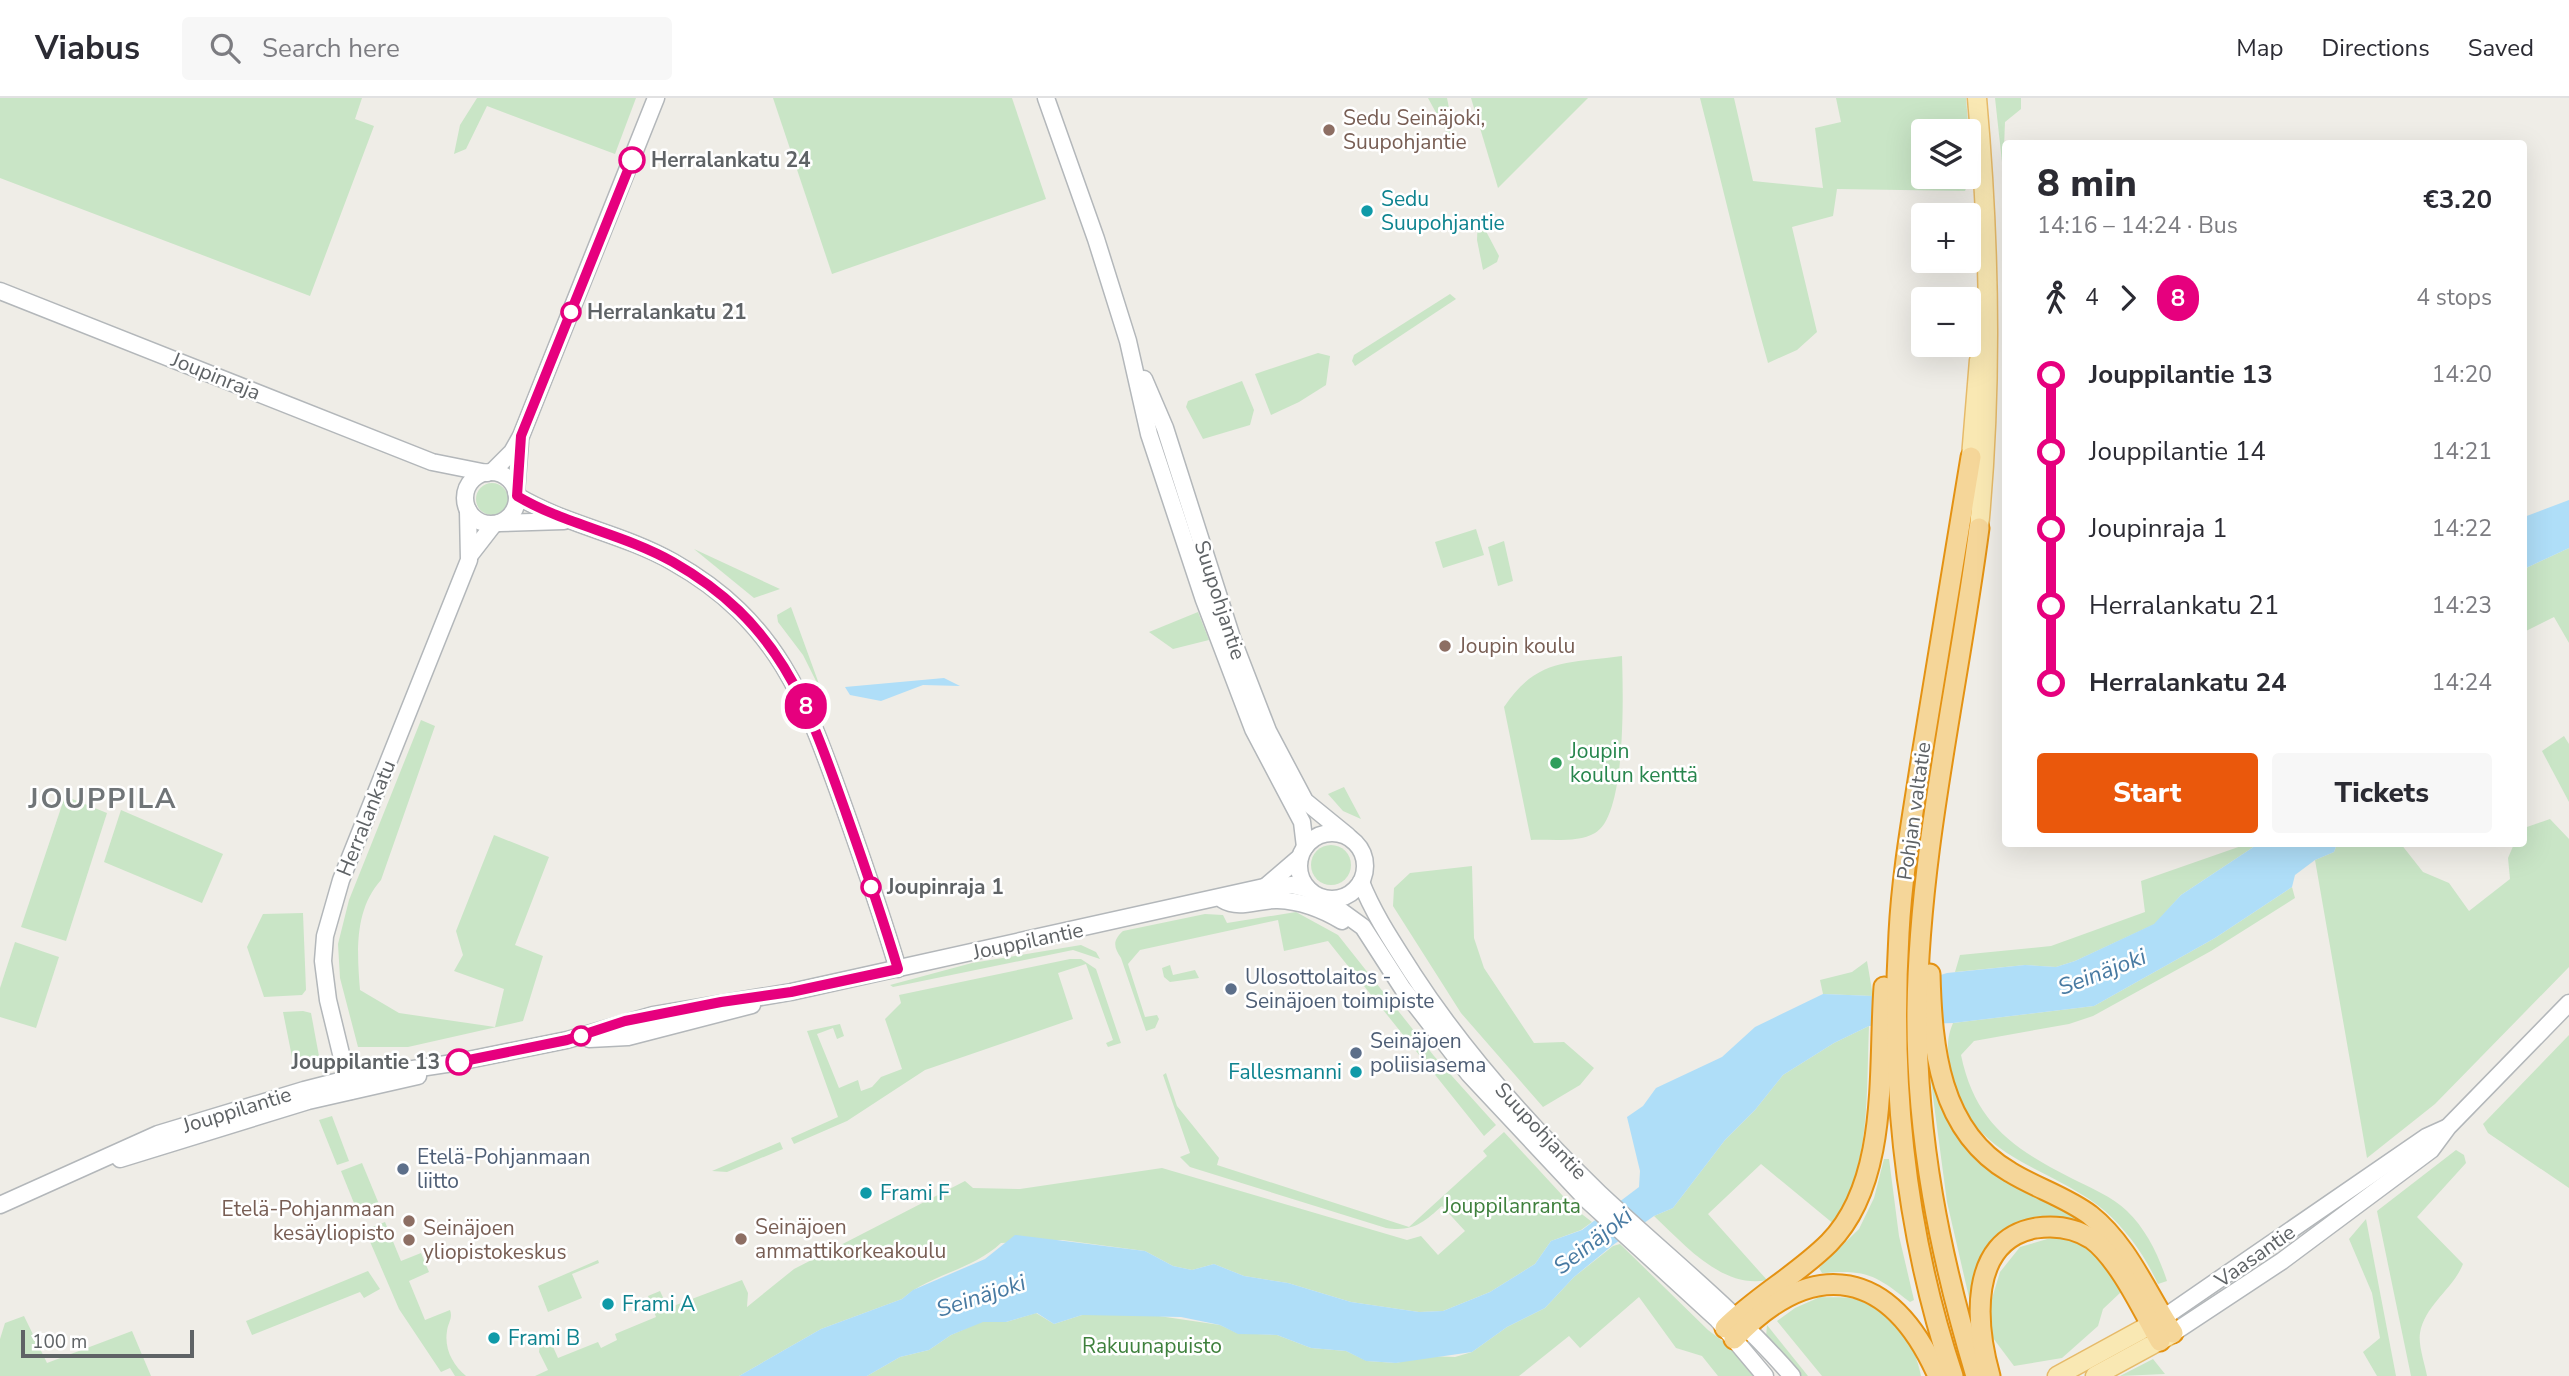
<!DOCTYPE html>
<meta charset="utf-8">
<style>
body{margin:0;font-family:"Nunito Sans",sans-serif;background:#f7f7f7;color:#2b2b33;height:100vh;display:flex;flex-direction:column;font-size:26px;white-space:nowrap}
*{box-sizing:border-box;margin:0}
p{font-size:23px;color:#7c7c81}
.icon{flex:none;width:38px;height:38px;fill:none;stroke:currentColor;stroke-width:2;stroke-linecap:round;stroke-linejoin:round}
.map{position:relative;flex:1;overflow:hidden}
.side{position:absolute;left:2002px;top:42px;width:525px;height:707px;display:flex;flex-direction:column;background:#fff;border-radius:7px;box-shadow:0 7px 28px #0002}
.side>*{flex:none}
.badge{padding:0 14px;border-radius:23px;font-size:24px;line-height:46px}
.tools{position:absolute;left:1911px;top:21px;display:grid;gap:14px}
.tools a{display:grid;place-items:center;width:70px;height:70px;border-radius:7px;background:#fff;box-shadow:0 7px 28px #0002;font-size:35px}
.scale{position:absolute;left:21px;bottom:18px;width:173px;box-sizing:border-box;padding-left:7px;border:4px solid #5f6366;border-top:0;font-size:19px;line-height:24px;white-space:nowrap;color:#5f6366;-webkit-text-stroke:5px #fff;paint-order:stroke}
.map>.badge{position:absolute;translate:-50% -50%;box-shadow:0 0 0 4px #fff}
.legs{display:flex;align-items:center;gap:10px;height:77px;padding:0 35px;font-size:23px}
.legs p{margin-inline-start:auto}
.headline{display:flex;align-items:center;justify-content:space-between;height:119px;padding:0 35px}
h1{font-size:38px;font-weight:800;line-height:52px}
.primary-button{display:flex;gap:14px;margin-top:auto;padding:14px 35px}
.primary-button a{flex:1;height:80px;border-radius:7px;background:#ea580c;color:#fff;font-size:28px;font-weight:800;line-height:80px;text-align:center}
.primary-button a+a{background:#f7f7f7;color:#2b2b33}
ul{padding:0 35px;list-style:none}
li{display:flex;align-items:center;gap:24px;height:77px;font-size:26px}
li i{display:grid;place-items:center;width:10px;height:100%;margin:0 9px;background:currentColor}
li i::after{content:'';width:18px;height:18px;margin:-9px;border:5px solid;border-radius:50%;background:#fff}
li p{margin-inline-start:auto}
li:first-child i{background:linear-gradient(#0000 50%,currentColor 0)}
li:last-child i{background:linear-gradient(currentColor 50%,#0000 0)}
header{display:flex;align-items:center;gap:42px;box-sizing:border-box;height:98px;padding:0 35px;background:#fff;border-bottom:2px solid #e1e1e2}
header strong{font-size:33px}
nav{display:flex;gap:38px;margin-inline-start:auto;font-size:24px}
.search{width:490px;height:63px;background:#f7f7f7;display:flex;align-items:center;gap:18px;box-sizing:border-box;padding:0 24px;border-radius:7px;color:#7c7c81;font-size:26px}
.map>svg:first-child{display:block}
.green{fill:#c9e5c6;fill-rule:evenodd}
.water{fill:#afdef8}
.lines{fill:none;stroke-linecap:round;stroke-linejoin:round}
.secondary-casing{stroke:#b3b7ba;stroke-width:19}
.primary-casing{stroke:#e6ba69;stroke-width:21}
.highway-casing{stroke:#e49213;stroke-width:23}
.secondary{stroke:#fff;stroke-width:16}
.primary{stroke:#f9e8b3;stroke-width:18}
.highway{stroke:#f5d699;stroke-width:19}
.line-1-casing{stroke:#fff;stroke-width:16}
.line-1{stroke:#e6007e;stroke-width:10}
.education-dot{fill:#8d6e63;stroke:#fff;stroke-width:2.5}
.stop-1-dot{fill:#fff;stroke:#e6007e;stroke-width:3.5}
.culture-dot{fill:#0f9aa8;stroke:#fff;stroke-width:2.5}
.leisure-dot{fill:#2e9e5b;stroke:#fff;stroke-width:2.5}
.service-dot{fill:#5c6f8a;stroke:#fff;stroke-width:2.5}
.labels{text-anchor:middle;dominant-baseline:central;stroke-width:5;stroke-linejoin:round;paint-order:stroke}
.education-label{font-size:21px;fill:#785e54;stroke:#fff;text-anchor:start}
.stop-label{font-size:21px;font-weight:bold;fill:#5f6366;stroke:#fff;text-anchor:start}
.culture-label{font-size:21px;fill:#0d838f;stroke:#fff;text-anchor:start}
.street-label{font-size:21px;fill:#5f6366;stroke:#fff}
.leisure-label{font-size:21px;fill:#27864d;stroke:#fff;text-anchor:start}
.service-label{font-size:21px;fill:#4e5e75;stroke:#fff;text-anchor:start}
.park-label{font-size:21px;fill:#3e803c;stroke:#fff}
.water-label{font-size:23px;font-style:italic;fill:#487aa2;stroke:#fff}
.district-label{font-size:28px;font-weight:bold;letter-spacing:2px;fill:#707578;stroke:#fff}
</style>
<header>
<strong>Viabus</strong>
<div class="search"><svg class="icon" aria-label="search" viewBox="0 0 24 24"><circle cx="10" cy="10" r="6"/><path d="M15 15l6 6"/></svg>Search here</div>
<nav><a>Map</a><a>Directions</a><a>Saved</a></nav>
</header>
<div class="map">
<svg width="2569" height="1278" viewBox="0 0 2569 1278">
<rect width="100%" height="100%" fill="#efede7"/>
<!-- green -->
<g class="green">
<path d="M0 0H362L355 21 374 28 310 198 0 80Z"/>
<path d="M477 0H636L615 56 487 8 466 51 454 56 460 27Z"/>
<path d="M773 0H1012L1046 101 832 176Z"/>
<path d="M1428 0H1447L1456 46 1451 42Z"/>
<path d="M1471 0H1588L1498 90Z"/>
<path d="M1700 0H1734L1753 83 1823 90 1815 30 1841 24 1836 0H1966L1972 74 1965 93 1837 91 1833 118 1792 129 1817 234 1797 252 1768 265C1743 177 1723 89 1700 0ZM1923 33H1969V79H1923Z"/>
<path d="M1995 0H2021V11L2005 24 2003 73Z"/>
<path d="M1478 118 1499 158 1497 164 1483 172 1477 142Z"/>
<path d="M1450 196 1456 201 1355 268 1352 263 1354 257Z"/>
<path d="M1318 255 1330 258 1326 287 1299 304 1271 317 1255 276Z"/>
<path d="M1242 283 1254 312 1250 327 1203 341 1186 309 1188 303Z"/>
<circle cx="492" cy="401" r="16"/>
<path d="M1476 431 1484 457 1443 470 1435 444Z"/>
<path d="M1504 443 1513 483 1498 488 1488 449Z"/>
<path d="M2569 450V545L2554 519 2524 534V471Z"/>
<path d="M694 451 780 491 754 500Z"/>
<path d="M791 509 823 597 803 557 778 524 777 517Z"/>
<path d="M1198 514 1209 542 1173 551 1149 534Z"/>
<path d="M1622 558C1623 593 1627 718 1595 735 1578 745 1550 741 1531 742L1504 609C1538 559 1567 566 1622 558Z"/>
<path d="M421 622 435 628 381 782C354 812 357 855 360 892L399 915 495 929 504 891 454 873 463 857 456 833 494 737 549 759 515 847 543 858 523 923 408 949H358L340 880 338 846 349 802Z"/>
<path d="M2564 638 2569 646V704L2542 653Z"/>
<path d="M1344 689 1361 721 1343 713 1328 696Z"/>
<path d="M65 698 107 715 66 843 21 829Z"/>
<path d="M121 712 223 756 202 805 104 764Z"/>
<path d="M2550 721 2569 741V869L2435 1006 2367 1060 2315 762 2334 754 2337 746H2401L2423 774 2449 785 2469 813 2510 781 2508 760 2514 746H2524V730Z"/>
<path d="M2247 746H2258L2181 797 2155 826 2075 863 2056 869 2025 867 1955 874 1960 857 2051 848 2145 814 2141 783Z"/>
<circle cx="1331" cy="767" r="20"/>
<path d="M1472 768 1474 840 1484 870 1534 945 1564 944 1594 970 1580 987 1543 1009 1461 915 1393 808 1394 790 1410 775Z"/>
<path d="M2292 789 2295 800 2211 853 2093 918 2069 926 1974 943 1961 957C1975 1024 2012 1050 2071 1080 2089 1089 2113 1099 2127 1113 2146 1131 2159 1158 2167 1183L2158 1186C2145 1158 2128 1134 2105 1113 2049 1066 1970 1063 1952 976 1948 956 1945 944 1953 925L2094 908 2215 840Z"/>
<path d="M1296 814 1338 837 1434 958 1496 1027 1484 1038 1328 843 1284 853 1278 822 1140 852 1128 866 1145 919 1157 917 1159 921 1155 930 1146 933 1121 860C1114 849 1112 843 1123 833L1205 816 1223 817 1227 825Z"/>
<path d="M303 815 306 892 302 897 264 899 247 849 263 816Z"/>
<path d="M15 844 59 859 36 930 0 919V890Z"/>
<path d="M1081 847 1096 854 1100 861 1073 852 893 889 890 887 972 865Z"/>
<path d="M1070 861H1081L1096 871 1121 945 1108 949 1106 945 1113 942 1086 866 1058 875 1073 921 925 972 847 1023 794 1046 791 1040 838 1019 807 933 840 926 844 938 837 941 833 930 817 936 839 990 858 982 861 993 872 989 881 979 902 971 885 921 901 905 899 897Z"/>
<path d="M1867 863 1873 898 1823 896 1820 882 1852 874Z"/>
<path d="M1170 867 1173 877 1195 872 1199 880 1170 884 1164 879 1162 870Z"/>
<path d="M303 913 311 915 319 958 311 964 294 969 283 914Z"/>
<path d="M1869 928C1866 1001 1871 1062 1835 1127L1761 1066 1708 1116 1767 1182C1722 1191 1685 1147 1654 1118L1673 1110 1725 1042 1755 1012 1783 977 1834 945Z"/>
<path d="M2569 937V1090L2488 1035 2483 1026Z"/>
<path d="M1906 953C1917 1063 1927 1172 1965 1278H1958L1911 1081Z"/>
<path d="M1929 969 1962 1043 1995 1076 2095 1129C2016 1102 1965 1135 1974 1221L1947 1104Z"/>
<path d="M1166 975 1177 1008 1219 1060 1217 1067 1409 1129 1487 1058 1483 1053 1504 1034 1574 1110 1592 1124 1581 1132 1551 1143 1535 1166 1490 1194 1443 1213 1419 1214 1351 1204 1288 1185 1244 1178 1214 1166 1192 1172 1173 1168 1145 1153 1062 1142 1001 1145C971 1173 930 1176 902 1201L821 1231 739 1278H535L548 1272 539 1254 541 1237 546 1243 550 1242 558 1260 598 1244 601 1250 617 1242 615 1236 656 1219 648 1198 660 1193 668 1210 742 1182 748 1195 747 1209 794 1171 965 1083 973 1090 1020 1091 1162 1070 1407 1142 1421 1138 1438 1157 1465 1133 1442 1108C1423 1125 1413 1134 1386 1130L1190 1069 1180 1059 1190 1055 1163 977Z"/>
<path d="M332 1018 349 1063 337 1067 319 1022Z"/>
<path d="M780 1044 783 1051 727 1074 712 1073Z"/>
<path d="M2456 1052 2464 1057 2466 1065 2417 1119 2463 1166C2453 1191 2425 1207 2420 1235 2418 1247 2425 1266 2427 1278H2411L2377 1113Z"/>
<path d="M1884 1061H1889L1899 1138 1914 1202 1910 1204C1876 1177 1866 1171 1822 1175L1819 1170 1859 1131 1874 1100Z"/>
<path d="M362 1065 381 1111 360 1120 341 1073Z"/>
<path d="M2366 1121 2396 1278H2377L2363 1254 2380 1240 2372 1195 2349 1141Z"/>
<path d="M385 1124 401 1163 421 1155 429 1174 409 1183 425 1222 450 1212C453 1220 448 1225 447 1233 444 1251 453 1267 466 1278H455L450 1270 441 1274 399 1211 365 1132Z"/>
<path d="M2054 1139C2097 1147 2102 1155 2121 1194L2103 1211 2098 1228 2062 1260 2014 1268 1993 1240 1990 1207 2000 1174 2020 1149Z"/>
<path d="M1620 1146 1708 1232 1728 1247 1753 1278H1718L1702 1258 1676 1250 1639 1199 1580 1250 1569 1238 1519 1278H867L900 1259 929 1252 951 1237 983 1223 1006 1224 1036 1215 1054 1226 1082 1217H1152L1220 1227 1237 1235 1277 1237 1311 1250 1346 1253 1367 1263 1396 1265 1426 1258 1455 1259 1472 1254 1507 1229 1545 1210 1574 1179 1613 1148Z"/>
<path d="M598 1162 599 1165 572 1176 582 1200 548 1214 538 1188Z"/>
<path d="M368 1173 380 1191 364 1200 360 1194 252 1237 246 1223Z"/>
<path d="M1820 1199C1832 1200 1847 1198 1859 1202 1893 1213 1915 1244 1921 1278H1822L1777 1223 1795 1210Z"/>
<path d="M24 1218 47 1265 132 1233 151 1278H0V1241L5 1225Z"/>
<path d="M1767 1227 1808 1278H1800L1766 1239Z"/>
<path d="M2153 1261 2165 1276 2120 1278Z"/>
</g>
<!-- water -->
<g class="water">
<path d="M2569 402V450L2524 471V419Z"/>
<path d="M944 580 960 588 923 587 881 603 850 597 845 589Z"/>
<path d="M2258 746H2337L2334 754 2315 762 2295 777 2292 789 2215 840 2094 908 1953 925 1869 928 1834 945 1783 977 1755 1012 1725 1042 1673 1110 1654 1118 1613 1147 1574 1179 1545 1210 1507 1229 1472 1254 1396 1265 1366 1263 1346 1253 1311 1250 1277 1237 1238 1236 1220 1227 1181 1219 1082 1217 1054 1226 1037 1215 1006 1224H983L951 1237 929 1252 900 1259 867 1278H739L821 1231 902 1201 913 1192 985 1161 1015 1137 1145 1153 1173 1168 1192 1172 1214 1166 1244 1178 1288 1185 1351 1204 1419 1214 1443 1213 1490 1194 1535 1166 1551 1143 1582 1132 1639 1089 1640 1073 1627 1019 1643 1008 1656 990 1722 959 1755 929 1823 896 1873 898 1947 875 2025 867 2056 869 2075 863 2154 826 2181 797Z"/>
</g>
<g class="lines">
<defs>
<g id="secondary">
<path d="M1046 0 1096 141 1128 243 1149 336 1204 502 1253 631 1302 724 1305 749"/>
<path d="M0 193 432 364 487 375"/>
<path d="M1144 281 1165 330 1232 540 1268 633 1305 703 1348 738"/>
<path d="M492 374 512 354 521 338 656 0"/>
<circle cx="491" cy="400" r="26"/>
<path d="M516 394 520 344"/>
<path d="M517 398C566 427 624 436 673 464 780 524 807 606 846 715 864 766 882 818 898 871"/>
<path d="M499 425 564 423"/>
<path d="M470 457 494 426"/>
<circle cx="1332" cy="768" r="33"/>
<path d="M1361 784C1374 817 1394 846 1413 876 1465 956 1531 1029 1599 1095 1664 1156 1734 1211 1792 1278"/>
<path d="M1265 789 1300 759"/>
<path d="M1323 800 1363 829 1403 891 1469 976 1587 1102 1717 1221 1765 1278"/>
<path d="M1223 802C1239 812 1260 801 1278 802 1302 803 1322 811 1342 823"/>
<path d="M589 941 628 939 752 907"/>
<path d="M350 993 328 902 323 863 325 838 341 782 469 462 468 412"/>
<path d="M120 1061 308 1003 418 978"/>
<path d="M0 1107 158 1036 304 992 347 981 453 965 567 942 653 917 791 894 1264 789 1292 787 1308 791"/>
<path d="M2163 1220 2426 1039 2446 1030"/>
<path d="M2173 1235 2282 1163 2431 1052 2448 1029 2569 905"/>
</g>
<g id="primary">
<path d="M1977 0C1990 145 1993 285 1979 430"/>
<path d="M1971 359 1979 262"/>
<path d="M2057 1278 2163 1220"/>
<path d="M2095 1278 2172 1236"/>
</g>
<g id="highway">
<path d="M1930 876C1932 949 1939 1033 2010 1074 2036 1090 2066 1099 2090 1117 2128 1147 2147 1196 2173 1235"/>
<path d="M1725 1230C1757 1198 1797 1177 1829 1145 1890 1083 1878 969 1884 889"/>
<path d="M1734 1241C1815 1156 1891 1172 1938 1278"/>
<path d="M1953 1278C1905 1134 1890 986 1899 835 1902 775 1913 716 1922 657 1938 557 1955 458 1971 359"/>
<path d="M1976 1278C1940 1158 1916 1039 1917 913 1919 751 1958 591 1979 430"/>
<path d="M1990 1278C1976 1228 1967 1142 2036 1130 2056 1127 2075 1130 2092 1141 2119 1161 2143 1213 2160 1243"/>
</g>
</defs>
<!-- secondary casing -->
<use href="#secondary" class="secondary-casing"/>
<!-- primary casing -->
<use href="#primary" class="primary-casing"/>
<!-- highway casing -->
<use href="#highway" class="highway-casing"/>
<!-- secondary -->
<use href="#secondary" class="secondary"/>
<!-- primary -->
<use href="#primary" class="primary"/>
<!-- highway -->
<use href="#highway" class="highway"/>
</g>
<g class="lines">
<defs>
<path id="line-1" d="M459 964 567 942 625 923 721 904 791 894 898 871C882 818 864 766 846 715 807 605 780 525 673 464 624 436 566 427 517 398L521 338 632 62"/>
</defs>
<!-- line-1 casing -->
<use href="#line-1" class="line-1-casing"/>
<!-- line-1 -->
<use href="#line-1" class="line-1"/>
</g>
<!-- markers -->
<g class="education-dot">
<circle cx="1329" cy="32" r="7"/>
<circle cx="1445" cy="548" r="7"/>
<circle cx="409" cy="1123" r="7"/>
<circle cx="741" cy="1141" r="7"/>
<circle cx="409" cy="1142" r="7"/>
</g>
<g class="stop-1-dot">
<circle cx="632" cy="62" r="12"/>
<circle cx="571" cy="214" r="9"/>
<circle cx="871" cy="789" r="9"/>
<circle cx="581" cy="938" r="9"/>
<circle cx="459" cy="964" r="12"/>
</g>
<g class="culture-dot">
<circle cx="1367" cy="113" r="7"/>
<circle cx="1356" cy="974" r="7"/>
<circle cx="866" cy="1095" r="7"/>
<circle cx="608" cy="1206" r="7"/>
<circle cx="494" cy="1240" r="7"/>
</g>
<circle class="leisure-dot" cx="1556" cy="665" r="7"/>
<g class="service-dot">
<circle cx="1231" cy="891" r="7"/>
<circle cx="1356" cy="955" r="7"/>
<circle cx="403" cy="1071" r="7"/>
</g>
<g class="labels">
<!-- education labels -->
<g class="education-label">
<text x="1343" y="20">Sedu Seinäjoki,<tspan x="1343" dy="24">Suupohjantie</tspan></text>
<text x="1459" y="548">Joupin koulu</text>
<text x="395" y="1111" text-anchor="end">Etelä-Pohjanmaan<tspan x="395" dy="24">kesäyliopisto</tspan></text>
<text x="755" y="1129">Seinäjoen<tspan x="755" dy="24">ammattikorkeakoulu</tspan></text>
<text x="423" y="1130">Seinäjoen<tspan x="423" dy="24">yliopistokeskus</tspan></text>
</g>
<!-- stop labels -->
<g class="stop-label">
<text x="651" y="62">Herralankatu 24</text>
<text x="587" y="214">Herralankatu 21</text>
<text x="887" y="789">Joupinraja 1</text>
<text x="440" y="964" text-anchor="end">Jouppilantie 13</text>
</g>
<!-- culture labels -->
<g class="culture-label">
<text x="1381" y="101">Sedu<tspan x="1381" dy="24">Suupohjantie</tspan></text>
<text x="1342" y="974" text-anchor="end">Fallesmanni</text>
<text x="880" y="1095">Frami F</text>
<text x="622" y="1206">Frami A</text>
<text x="508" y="1240">Frami B</text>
</g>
<!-- street labels -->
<g class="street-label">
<text transform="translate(216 278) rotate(22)">Joupinraja</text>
<text transform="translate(1220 502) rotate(72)">Suupohjantie</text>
<text transform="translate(1914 713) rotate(-82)">Pohjan valtatie</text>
<text transform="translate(366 720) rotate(-68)">Herralankatu</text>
<text transform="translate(1028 843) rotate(-12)">Jouppilantie</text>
<text transform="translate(237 1012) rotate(-17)">Jouppilantie</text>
<text transform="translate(1541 1033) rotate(47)">Suupohjantie</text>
<text transform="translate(2255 1158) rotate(-35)">Vaasantie</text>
</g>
<!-- leisure labels -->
<g class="leisure-label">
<text x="1570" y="653">Joupin<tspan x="1570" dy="24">koulun kenttä</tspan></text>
</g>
<!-- service labels -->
<g class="service-label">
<text x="1245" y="879">Ulosottolaitos -<tspan x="1245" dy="24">Seinäjoen toimipiste</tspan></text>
<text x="1370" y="943">Seinäjoen<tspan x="1370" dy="24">poliisiasema</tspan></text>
<text x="417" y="1059">Etelä-Pohjanmaan<tspan x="417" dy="24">liitto</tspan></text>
</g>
<!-- park labels -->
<g class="park-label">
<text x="1512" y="1108">Jouppilanranta</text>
<text x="1152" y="1248">Rakuunapuisto</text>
</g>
<!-- water labels -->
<g class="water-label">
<text transform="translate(2102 874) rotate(-21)">Seinäjoki</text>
<text transform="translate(1593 1143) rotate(-38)">Seinäjoki</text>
<text transform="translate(981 1198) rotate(-18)">Seinäjoki</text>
</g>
<!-- district labels -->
<g class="district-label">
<text x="103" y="701">JOUPPILA</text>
</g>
</g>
</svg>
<div class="tools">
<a><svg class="icon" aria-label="layers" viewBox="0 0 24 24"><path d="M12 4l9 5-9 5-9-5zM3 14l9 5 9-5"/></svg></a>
<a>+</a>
<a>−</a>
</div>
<div class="scale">100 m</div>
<b class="badge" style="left:806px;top:608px;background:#e6007e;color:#fff">8</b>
<section class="side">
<div class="headline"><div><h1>8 min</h1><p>14:16 – 14:24 · Bus</p></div><b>€3.20</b></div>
<div class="legs"><svg class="icon" aria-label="walk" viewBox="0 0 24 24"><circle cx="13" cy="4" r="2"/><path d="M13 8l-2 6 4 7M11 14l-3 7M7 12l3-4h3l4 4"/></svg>4<svg class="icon" aria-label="forward" viewBox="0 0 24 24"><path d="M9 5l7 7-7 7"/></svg><b class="badge" style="background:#e6007e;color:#fff">8</b><p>4 stops</p></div>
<ul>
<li><i style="color:#e6007e"></i><b>Jouppilantie 13</b><p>14:20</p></li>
<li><i style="color:#e6007e"></i><span>Jouppilantie 14</span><p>14:21</p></li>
<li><i style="color:#e6007e"></i><span>Joupinraja 1</span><p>14:22</p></li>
<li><i style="color:#e6007e"></i><span>Herralankatu 21</span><p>14:23</p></li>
<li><i style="color:#e6007e"></i><b>Herralankatu 24</b><p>14:24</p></li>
</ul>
<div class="primary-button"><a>Start</a><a>Tickets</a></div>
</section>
</div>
